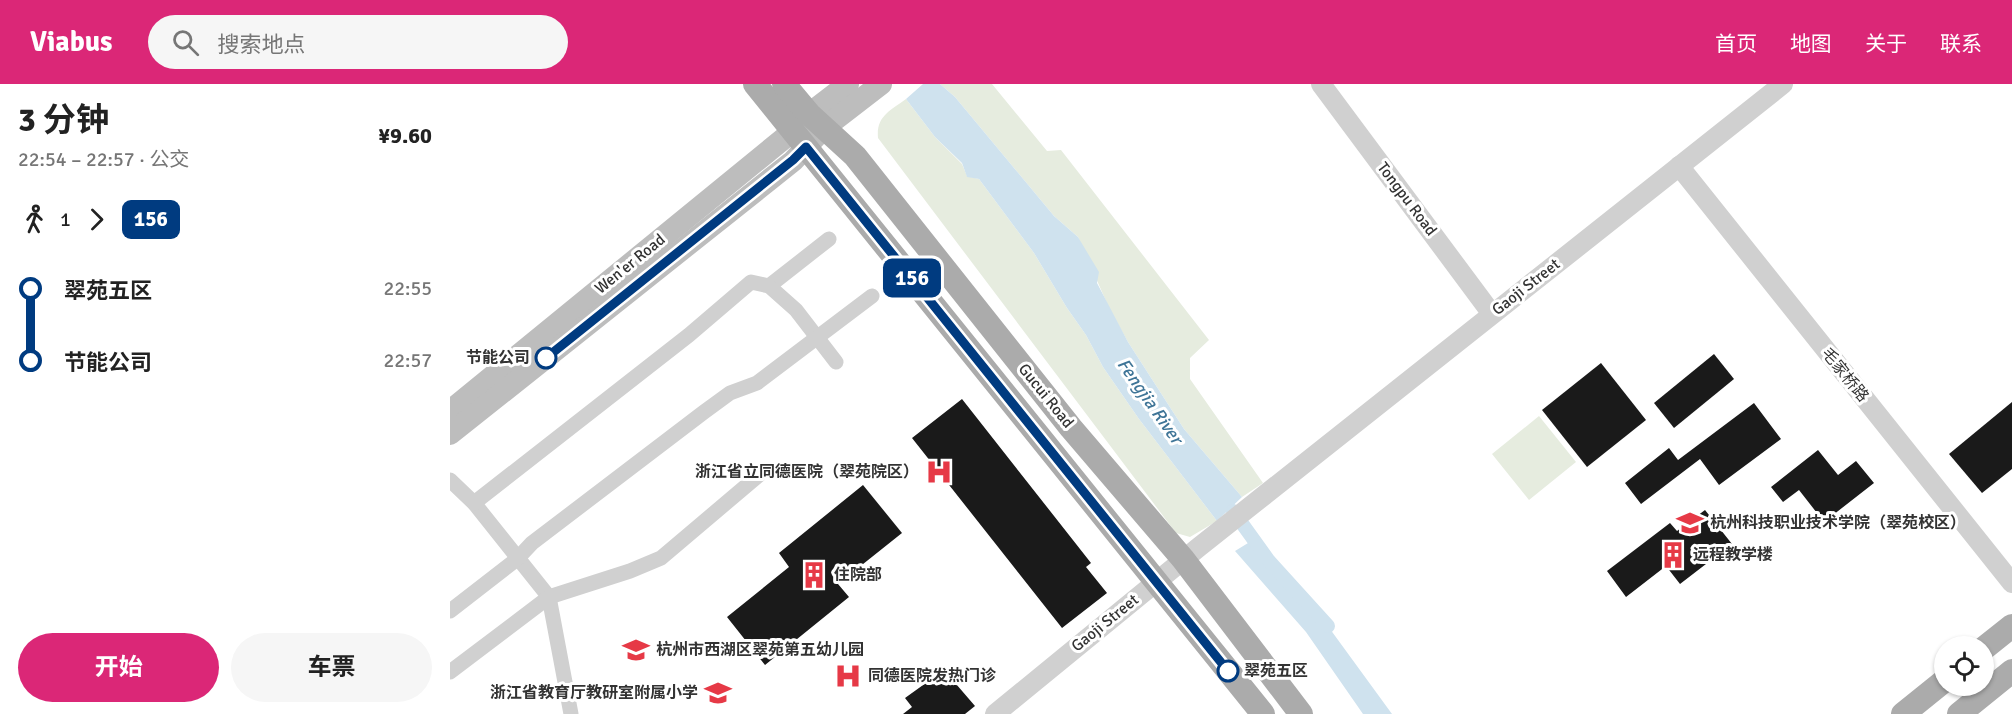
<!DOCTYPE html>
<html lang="zh">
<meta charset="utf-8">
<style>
body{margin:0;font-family:Signika,"Noto Sans SC",sans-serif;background:#f6f6f6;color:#222;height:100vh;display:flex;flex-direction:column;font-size:22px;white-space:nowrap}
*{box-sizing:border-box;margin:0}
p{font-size:20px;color:#767676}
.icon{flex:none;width:33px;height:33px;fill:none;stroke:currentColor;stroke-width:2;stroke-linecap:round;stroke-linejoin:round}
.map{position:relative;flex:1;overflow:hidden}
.side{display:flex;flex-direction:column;background:#fff;width:450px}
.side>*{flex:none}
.badge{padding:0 12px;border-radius:9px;font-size:21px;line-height:39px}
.buttons{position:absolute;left:1484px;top:552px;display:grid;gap:12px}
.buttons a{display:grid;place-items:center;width:60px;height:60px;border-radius:50%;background:#fff;box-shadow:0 2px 4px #0004;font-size:30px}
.map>.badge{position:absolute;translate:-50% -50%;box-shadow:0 0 0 3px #fff}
.legs{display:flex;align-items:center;gap:9px;height:66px;padding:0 18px;font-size:20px}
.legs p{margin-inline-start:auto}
.summary{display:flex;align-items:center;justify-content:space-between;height:102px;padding:0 18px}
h1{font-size:33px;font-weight:700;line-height:45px}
.button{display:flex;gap:12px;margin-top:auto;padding:12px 18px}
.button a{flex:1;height:69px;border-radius:36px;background:#db2777;color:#fff;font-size:24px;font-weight:700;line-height:69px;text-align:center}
.button a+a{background:#f6f6f6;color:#222}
ul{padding:0 18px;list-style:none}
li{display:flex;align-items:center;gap:21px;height:72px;font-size:22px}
li i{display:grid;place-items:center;width:9px;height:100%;margin:0 8px;background:currentColor}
li i::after{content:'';width:15px;height:15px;margin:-8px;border:4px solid;border-radius:50%;background:#fff}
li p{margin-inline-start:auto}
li:first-child i{background:linear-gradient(#0000 50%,currentColor 0)}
li:last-child i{background:linear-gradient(currentColor 50%,#0000 0)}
header{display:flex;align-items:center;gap:36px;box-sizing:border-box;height:84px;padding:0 30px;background:#db2777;color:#fff}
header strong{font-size:28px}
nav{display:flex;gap:33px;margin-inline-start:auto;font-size:21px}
.search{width:420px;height:54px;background:#f6f6f6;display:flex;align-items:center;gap:15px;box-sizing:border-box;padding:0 21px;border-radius:33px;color:#767676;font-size:22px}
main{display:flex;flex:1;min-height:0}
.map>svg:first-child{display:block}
.green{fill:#e6ecdf}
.water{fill:#cfe2ee}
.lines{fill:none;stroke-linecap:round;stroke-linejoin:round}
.canal{stroke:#cfe2ee;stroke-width:14}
.building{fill:#1a1a1a}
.minor{stroke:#d0d0d0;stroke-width:15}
.tertiary{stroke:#d0d0d0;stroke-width:20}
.secondary{stroke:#bdbdbd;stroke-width:22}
.primary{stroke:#ababab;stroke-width:24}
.line-1-casing{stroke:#fff;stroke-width:14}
.line-1{stroke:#003b80;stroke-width:9}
.stop-1-dot{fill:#fff;stroke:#003b80;stroke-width:3}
.labels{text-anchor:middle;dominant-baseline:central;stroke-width:6;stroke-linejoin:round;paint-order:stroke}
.street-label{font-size:16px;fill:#333;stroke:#fff}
.stop-label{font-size:16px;font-weight:bold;fill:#333;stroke:#fff;text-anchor:end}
.poi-label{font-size:16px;font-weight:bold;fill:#333;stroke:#fff;text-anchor:start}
.water-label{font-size:18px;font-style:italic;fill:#3f7597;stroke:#fff}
</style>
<header>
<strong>Viabus</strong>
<div class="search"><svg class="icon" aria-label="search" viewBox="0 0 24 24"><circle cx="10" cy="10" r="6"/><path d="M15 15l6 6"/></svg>搜索地点</div>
<nav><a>首页</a><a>地图</a><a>关于</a><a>联系</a></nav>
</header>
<main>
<section class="side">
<div class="summary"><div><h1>3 分钟</h1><p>22:54 – 22:57 · 公交</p></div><b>¥9.60</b></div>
<div class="legs"><svg class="icon" aria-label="walk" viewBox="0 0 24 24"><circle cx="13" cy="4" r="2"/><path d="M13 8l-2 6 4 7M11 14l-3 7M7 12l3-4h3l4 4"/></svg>1<svg class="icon" aria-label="forward" viewBox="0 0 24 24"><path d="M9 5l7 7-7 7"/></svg><b class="badge" style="background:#003b80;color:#fff">156</b></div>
<ul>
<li><i style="color:#003b80"></i><b>翠苑五区</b><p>22:55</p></li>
<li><i style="color:#003b80"></i><b>节能公司</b><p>22:57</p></li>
</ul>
<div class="button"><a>开始</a><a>车票</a></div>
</section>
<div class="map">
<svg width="1562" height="630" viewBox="0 0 1562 630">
<rect width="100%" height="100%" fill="#fff"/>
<!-- green -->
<g class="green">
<path d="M490 0H542L597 67 611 66 759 256 740 274V295L813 399 792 413 734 345 678 258 659 224 628 153 604 132 505 13Z"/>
<path d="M456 15 485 53 512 80 517 92 529 95 584 169 617 224 636 251 653 283 689 335 767 437 740 453 726 449 428 54C426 32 440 27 456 15Z"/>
<path d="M1089 332 1126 378 1079 416 1042 370Z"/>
</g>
<!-- water -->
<g class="water">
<path d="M473 0H490L505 13 604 132 628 153 649 188 647 199 678 258 734 345 792 413 767 437 689 335 653 283 636 251 617 224 584 169 529 95 517 93 512 79 485 53 456 15Z"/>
<path d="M803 456 819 477 872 534 942 630H913L856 548 785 467Z"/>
</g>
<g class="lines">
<!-- canal -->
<path class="canal" d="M783 427 819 477 878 542"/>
</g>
<!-- building -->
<g class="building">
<path d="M1264 270 1284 295 1224 344 1204 319Z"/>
<path d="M1151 279 1196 336 1137 383 1092 326Z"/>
<path d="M512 315 641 479 636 483 657 509 612 544 462 354Z"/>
<path d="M1562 318V385L1532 409 1499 370Z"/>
<path d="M1304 319 1331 355 1269 401 1250 375 1191 420 1175 399 1219 364 1228 376Z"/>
<path d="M1368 366 1388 391 1406 377 1424 399 1374 438 1349 406 1333 418 1321 403Z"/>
<path d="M413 401 452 449 388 500 399 513 315 581 277 533 339 483 329 469Z"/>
<path d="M1255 426 1282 460 1230 500 1216 482 1176 513 1157 487 1220 439 1227 447Z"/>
<path d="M494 586 525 622 515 630H453L462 623 455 614Z"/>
</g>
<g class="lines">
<!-- minor -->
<g class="minor">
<path d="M319 202 379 155"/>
<path d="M0 396 24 419 99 513 121 630"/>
<path d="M24 419 239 251 301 198 319 202 346 226 386 278"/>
<path d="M0 527 67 475 82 459 254 328 280 309 307 299 422 212"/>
<path d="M0 588 99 513 180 487 211 474 309 391"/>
</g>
<!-- tertiary -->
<g class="tertiary">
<path d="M871 0 1042 230"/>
<path d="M1229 82 1562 499"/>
<path d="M545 630 749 463 1333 0"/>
</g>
<!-- secondary -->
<g class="secondary">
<path d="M0 327 343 47 359 30 398 0"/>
<path d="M0 350 343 77 374 44 431 0"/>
</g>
<!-- primary -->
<g class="primary">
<path d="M305 0 813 630"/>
<path d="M334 0 359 30 405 72 621 344 733 475 851 630"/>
<path d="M1533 565 1562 542"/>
<path d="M1453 630 1494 597"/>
<path d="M1509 630 1562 587"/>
</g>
</g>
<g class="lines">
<defs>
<path id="line-1" d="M96 274 343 76 356 63 778 587"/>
</defs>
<!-- line-1 casing -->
<use href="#line-1" class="line-1-casing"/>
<!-- line-1 -->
<use href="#line-1" class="line-1"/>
</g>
<!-- icons -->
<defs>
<symbol id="hospital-bare" viewBox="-9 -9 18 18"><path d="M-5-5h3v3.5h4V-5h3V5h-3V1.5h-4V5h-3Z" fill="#e63946" stroke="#fff" stroke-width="2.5" paint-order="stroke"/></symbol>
<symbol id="school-bare" viewBox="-9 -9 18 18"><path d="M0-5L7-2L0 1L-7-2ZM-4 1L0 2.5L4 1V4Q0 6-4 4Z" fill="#e63946" stroke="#fff" stroke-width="2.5" paint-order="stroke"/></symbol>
<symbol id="building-bare" viewBox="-9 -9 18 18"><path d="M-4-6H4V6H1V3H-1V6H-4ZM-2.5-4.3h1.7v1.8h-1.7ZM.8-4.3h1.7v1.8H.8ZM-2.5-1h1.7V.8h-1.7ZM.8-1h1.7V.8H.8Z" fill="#e63946" stroke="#fff" stroke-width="2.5" paint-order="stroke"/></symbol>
</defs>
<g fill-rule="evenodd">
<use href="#hospital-bare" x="470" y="369" width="38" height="38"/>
<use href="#school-bare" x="1221" y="420" width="38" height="38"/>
<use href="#building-bare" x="1204" y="452" width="38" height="38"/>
<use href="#building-bare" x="345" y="472" width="38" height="38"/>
<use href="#school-bare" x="167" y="547" width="38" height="38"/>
<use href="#hospital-bare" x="379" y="573" width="38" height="38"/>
<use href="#school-bare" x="249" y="590" width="38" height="38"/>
</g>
<!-- markers -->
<g class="stop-1-dot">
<circle cx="96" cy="274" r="10"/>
<circle cx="778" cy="587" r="10"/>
</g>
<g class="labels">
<!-- street labels -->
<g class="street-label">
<text transform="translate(957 115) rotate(53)">Tongpu Road</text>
<text transform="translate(180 180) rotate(-39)">Wen'er Road</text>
<text transform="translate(1076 203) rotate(-38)">Gaoji Street</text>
<text transform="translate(1395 291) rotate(51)">毛家桥路</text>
<text transform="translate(596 312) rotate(51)">Gucui Road</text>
<text transform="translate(655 539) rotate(-39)">Gaoji Street</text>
</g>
<!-- stop labels -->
<g class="stop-label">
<text x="80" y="274">节能公司</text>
<text x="794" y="587" text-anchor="start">翠苑五区</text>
</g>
<!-- poi labels -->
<g class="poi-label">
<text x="469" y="388" text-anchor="end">浙江省立同德医院（翠苑院区）</text>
<text x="1260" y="439">杭州科技职业技术学院（翠苑校区）</text>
<text x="1243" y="471">远程教学楼</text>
<text x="384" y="491">住院部</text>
<text x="206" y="566">杭州市西湖区翠苑第五幼儿园</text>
<text x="418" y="592">同德医院发热门诊</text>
<text x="248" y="609" text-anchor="end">浙江省教育厅教研室附属小学</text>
</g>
<!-- water labels -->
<g class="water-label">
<text transform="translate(700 317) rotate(55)">Fengjia River</text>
</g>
</g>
</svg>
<div class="buttons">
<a><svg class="icon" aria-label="locate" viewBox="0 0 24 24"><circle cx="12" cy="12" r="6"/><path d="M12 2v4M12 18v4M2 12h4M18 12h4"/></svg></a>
</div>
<b class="badge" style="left:462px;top:194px;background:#003b80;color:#fff">156</b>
</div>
</main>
